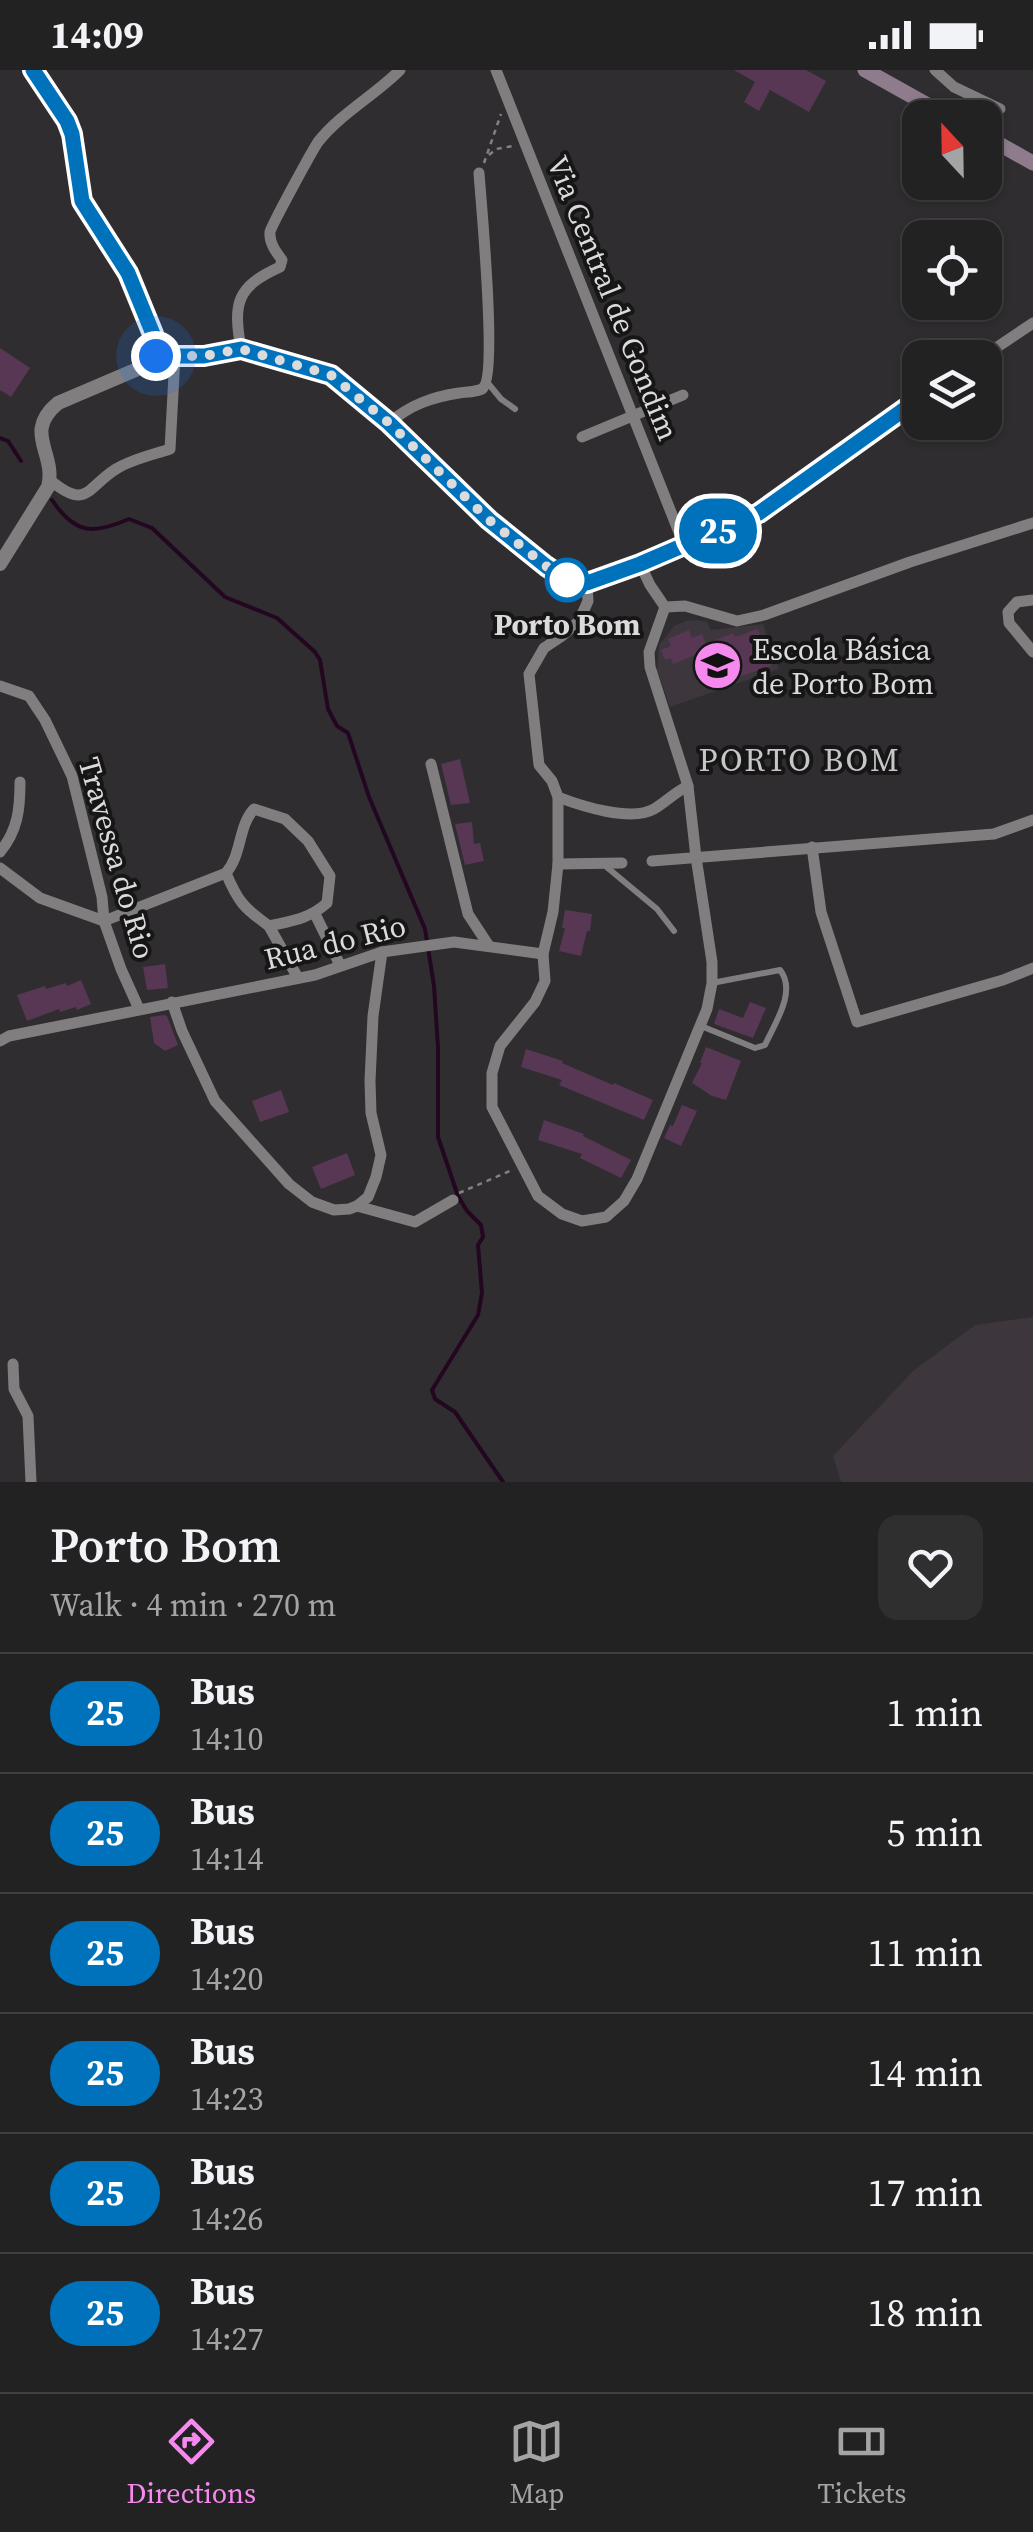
<!DOCTYPE html>
<meta charset="utf-8">
<style>
body{margin:0;font-family:"Source Serif 4",serif;background:#2f2f30;color:#f1f3f6;height:100vh;display:flex;flex-direction:column;font-size:38px;white-space:nowrap}
*{box-sizing:border-box;margin:0}
p{font-size:32px;color:#a3a4a6}
.icon{flex:none;width:55px;height:55px;fill:none;stroke:currentColor;stroke-width:2;stroke-linecap:round;stroke-linejoin:round}
.map{position:relative;height:1412px;overflow:hidden}
.sheet{display:flex;flex-direction:column;background:#232223;flex:1}
.sheet>*{flex:none}
.badge{padding:0 20px;border-radius:32px;font-size:35px;line-height:65px}
.needle{width:65px;rotate:338deg}
.tools{position:absolute;left:902px;top:30px;display:grid;gap:20px}
.tools a{display:grid;place-items:center;width:100px;height:100px;border-radius:20px;background:#232223;box-shadow:0 2px 8px #0004,0 0 0 2px #403f41;font-size:50px}
.you{position:absolute;width:50px;height:50px;margin:-25px;border:8px solid #fff;border-radius:50%;background:#1a73e8;box-shadow:0 0 0 15px #1a73e833}
.map>.badge{position:absolute;translate:-50% -50%;box-shadow:0 0 0 5px #fff}
.round{display:grid;place-items:center;flex:none;width:105px;height:105px;border-radius:20px;background:#2f2f30}
.head{display:flex;align-items:center;justify-content:space-between;height:170px;padding:0 50px}
h1{font-size:48px;font-weight:600;line-height:75px}
ul{padding:0;list-style:none}
li{display:flex;align-items:center;gap:30px;height:120px;padding:0 50px;border-top:2px solid #403f41}
li div{flex:1}
li b{display:block;font-size:38px}
li em{font-style:normal}
li .badge{min-width:110px;font-weight:700;text-align:center}
.status{display:flex;justify-content:space-between;align-items:center;height:70px;padding:0 50px;background:#232223;direction:ltr}
.status svg{height:28px;fill:currentColor}
.menu{display:flex;justify-content:space-around;align-items:center;height:140px;border-top:2px solid #403f41;background:#232223;font-size:28px;color:#a3a4a6}
.menu a{display:grid;justify-items:center;gap:5px}
.menu .on{color:#f689ee}
.map>svg:first-child{display:block}
.built{fill:#3d363c}
.lines{fill:none;stroke-linecap:round;stroke-linejoin:round}
.stream{stroke:#230721;stroke-width:4}
.building{fill:#573754}
.path{stroke:#838283;stroke-width:2.5;stroke-dasharray:5 5;stroke-linecap:butt}
.service{stroke:#817e80;stroke-width:6}
.minor{stroke:#817e80;stroke-width:11}
.tertiary{stroke:#817e80;stroke-width:14}
.secondary{stroke:#8e7c8c;stroke-width:15}
.line-casing{stroke:#fff;stroke-width:22}
.line{stroke:#0072bc;stroke-width:15}
.walk{stroke:#dcdbdc;stroke-width:10;stroke-dasharray:0 18}
.stop-dot{fill:#fff;stroke:#0072bc;stroke-width:5}
.labels{text-anchor:middle;dominant-baseline:central;stroke-width:8;stroke-linejoin:round;paint-order:stroke}
.street-label{font-size:30px;fill:#dcdbdc;stroke:#171616}
.stop-label{font-size:30px;font-weight:bold;fill:#dcdbdc;stroke:#171616}
.poi-label{font-size:30px;fill:#dcdbdc;stroke:#171616;text-anchor:start}
.neighbourhood-label{font-size:32px;letter-spacing:2.5px;fill:#c8c5c7;stroke:#171616}
</style>
<div class="status"><b>14:09</b><svg viewBox="0 0 49 12"><path d="M0 12V9h3v3zM5 12V6h3v6zM10 12V3h3v9zM15 12V0h3v12zM26 1h20v11H26zM47 4h2v5h-2z"/></svg></div>
<div class="map">
<svg width="1033" height="1412" viewBox="0 0 1033 1412">
<rect width="100%" height="100%" fill="#2f2d2f"/>
<!-- built -->
<g class="built">
<path d="M697 550 707 552 711 560 763 554 779 599 670 637 657 600 659 575 674 556 686 551Z"/>
<path d="M1033 1247V1412H841L833 1386 913 1301 975 1255Z"/>
</g>
<g class="lines">
<!-- stream -->
<g class="stream">
<path d="M0 368 8 371 21 391"/>
<path d="M52 430C75 464 92 465 129 449L152 458 225 527 277 548 315 582 320 590 328 639 337 656 348 663 369 727 425 859 434 916 438 977V1067L458 1126 467 1141 481 1155 483 1167 478 1175 482 1223 478 1245 432 1320 435 1329 455 1342 503 1412"/>
</g>
</g>
<!-- building -->
<g class="building">
<path d="M734 0H806L826 11 809 42 770 20 759 41 744 32 755 12Z"/>
<path d="M0 278 30 298 11 327 0 320Z"/>
<path d="M758 559 771 596 736 608 733 600 725 603 713 571 733 563 735 567Z"/>
<path d="M689 560 692 568 702 564 708 580 673 594 671 588 665 590 661 580 671 576 668 569Z"/>
<path d="M460 689 470 733 451 735 441 694Z"/>
<path d="M472 752 474 774 480 773 484 791 465 795 455 754Z"/>
<path d="M565 840 592 844 590 861H587L581 886 559 881 565 858H562Z"/>
<path d="M165 894 168 918 147 920 143 897Z"/>
<path d="M81 910 91 934 77 940 76 937 60 942 59 939 27 951 17 925 45 916 46 919 66 913 67 916Z"/>
<path d="M750 932 766 938 753 968 714 954 719 939 743 948Z"/>
<path d="M164 945 167 946 178 975 165 981 154 973 150 947Z"/>
<path d="M706 977 741 991 726 1030 712 1026 692 1013 702 993H700Z"/>
<path d="M526 979 563 991 562 993 613 1015 614 1013 653 1030 644 1050 559 1015 562 1010 521 997Z"/>
<path d="M281 1020 289 1042 260 1052 252 1031Z"/>
<path d="M682 1035 697 1041 681 1076 664 1068 670 1055 673 1056Z"/>
<path d="M544 1050 584 1064 583 1066 631 1090 621 1108 580 1088 582 1084 538 1070Z"/>
<path d="M347 1083 355 1105 321 1119 312 1097Z"/>
</g>
<g class="lines">
<!-- path -->
<g class="path">
<path d="M489 85 496 79 513 76"/>
<path d="M484 93 501 44"/>
<path d="M459 1123 512 1100"/>
</g>
<!-- service -->
<g class="service">
<path d="M487 312 501 329 515 339"/>
<path d="M603 794 657 839 674 861"/>
<path d="M701 956 755 978 765 975C775 953 797 921 780 900L712 913"/>
</g>
<!-- minor -->
<g class="minor">
<path d="M496 0 684 475"/>
<path d="M935 0 954 17 1000 39"/>
<path d="M241 279C233 233 236 217 280 197L282 190C276 182 269 173 270 162 271 156 312 81 318 72 340 44 375 25 400 0"/>
<path d="M156 286 204 285 241 279 331 305 389 353 489 450 545 496 567 510 587 513 640 494 759 443 920 328"/>
<path d="M981 288 1033 253"/>
<path d="M389 353C410 335 432 327 459 323 466 322 476 322 482 319 498 308 481 132 479 103"/>
<path d="M582 367 683 325"/>
<path d="M50 410C87 441 87 417 116 399 132 389 152 385 170 379L175 286"/>
<path d="M640 494 650 515 665 537"/>
<path d="M587 513 588 531 579 551 562 566 544 578 529 604 539 695 552 711 558 727V794L553 842 543 884 545 911 535 932 500 976 492 1003V1037L538 1126 562 1144 582 1151 606 1147 624 1131 637 1109 707 939 712 913V892L696 787 688 716 650 597 649 582 665 537"/>
<path d="M1033 530 1017 532 1008 542 1009 553 1033 582"/>
<path d="M665 537 685 536 737 551 764 545 910 492 1033 453"/>
<path d="M0 616 29 626 45 650 72 706 102 827 104 851 121 899 139 939"/>
<path d="M431 694 468 844 489 876"/>
<path d="M558 727C581 736 631 752 654 739 666 732 675 722 688 716"/>
<path d="M812 777 821 842 857 952 1003 910 1033 898"/>
<path d="M0 782C18 760 20 739 20 712"/>
<path d="M652 791 994 764 1033 750"/>
<path d="M558 794 622 793"/>
<path d="M0 798 40 828 104 851"/>
<path d="M315 844 340 895"/>
<path d="M104 851 226 803C242 785 238 756 254 739L285 749 308 771 330 806 327 833C309 849 291 851 269 856 244 838 238 832 226 803"/>
<path d="M269 856 298 908"/>
<path d="M172 932 182 961 215 1031 289 1114 312 1132 334 1140 349 1139 357 1136 415 1152 453 1130"/>
<path d="M0 971 9 966 315 905 382 882 454 872 543 884"/>
<path d="M357 1136 368 1127 376 1107 381 1085 371 1043 370 1011 373 946 382 882"/>
<path d="M13 1294 14 1319 28 1346 31 1412"/>
</g>
<!-- tertiary -->
<path class="tertiary" d="M0 494 48 417C57 383 22 363 58 333L147 295 156 286 153 265 128 203 81 131 72 64 67 51 33 0"/>
<!-- secondary -->
<g class="secondary">
<path d="M865 0 951 48"/>
<path d="M985 66 1033 93"/>
</g>
</g>
<g class="lines">
<defs>
<path id="line" d="M33 0 67 51 72 64 82 131 128 203 153 264 156 286H204L241 279 331 305 389 353 489 450 546 496 567 510 587 513 640 494 759 443 920 328"/>
</defs>
<!-- line casing -->
<use href="#line" class="line-casing"/>
<!-- line -->
<use href="#line" class="line"/>
<!-- walk -->
<path class="walk" d="M156 286H204L241 279 331 305 389 353 489 450 546 496 567 510"/>
</g>
<!-- icons -->
<defs>
<symbol id="school-disc" viewBox="-11 -11 22 22"><circle r="9.5" fill="#f689ee" stroke="#171616"/><path d="M0-5L7-2L0 1L-7-2ZM-4 1L0 2.5L4 1V4Q0 6-4 4Z" fill="#111"/></symbol>
</defs>
<g fill-rule="evenodd">
<use href="#school-disc" x="690" y="568" width="55" height="55"/>
</g>
<!-- markers -->
<circle class="stop-dot" cx="567" cy="510" r="20"/>
<g class="labels">
<!-- street labels -->
<g class="street-label">
<text transform="translate(613 228) rotate(68)">Via Central de Gondim</text>
<text transform="translate(117 788) rotate(74)">Travessa do Rio</text>
<text transform="translate(335 872) rotate(-14)">Rua do Rio</text>
</g>
<!-- stop labels -->
<g class="stop-label">
<text x="567" y="554">Porto Bom</text>
</g>
<!-- poi labels -->
<g class="poi-label">
<text x="752" y="579">Escola Básica<tspan x="752" dy="34">de Porto Bom</tspan></text>
</g>
<!-- neighbourhood labels -->
<g class="neighbourhood-label">
<text x="800" y="690">PORTO BOM</text>
</g>
</g>
</svg>
<div class="tools">
<a><svg class="needle" viewBox="-14 -14 28 28"><path d="M0-13l5 13h-10z" fill="#e53935"/><path d="M0 13l5-13h-10z" fill="#a3a4a6"/></svg></a>
<a><svg class="icon" aria-label="locate" viewBox="0 0 24 24"><circle cx="12" cy="12" r="6"/><path d="M12 2v4M12 18v4M2 12h4M18 12h4"/></svg></a>
<a><svg class="icon" aria-label="layers" viewBox="0 0 24 24"><path d="M12 4l9 5-9 5-9-5zM3 14l9 5 9-5"/></svg></a>
</div>
<div class="you" style="left:156px;top:286px"></div>
<b class="badge" style="left:718px;top:461px;background:#0072bc;color:#fff">25</b>
</div>
<section class="sheet">
<div class="head"><div><h1>Porto Bom</h1><p>Walk · 4 min · 270 m</p></div><a class="round"><svg class="icon" aria-label="heart" viewBox="0 0 24 24"><path d="M12 20l-8-8c-3-5 5-10 8-4 3-6 11-1 8 4z"/></svg></a></div>
<ul>
<li><span class="badge" style="background:#0072bc;color:#fff">25</span><div><b>Bus</b><p>14:10</p></div><em>1 min</em></li>
<li><span class="badge" style="background:#0072bc;color:#fff">25</span><div><b>Bus</b><p>14:14</p></div><em>5 min</em></li>
<li><span class="badge" style="background:#0072bc;color:#fff">25</span><div><b>Bus</b><p>14:20</p></div><em>11 min</em></li>
<li><span class="badge" style="background:#0072bc;color:#fff">25</span><div><b>Bus</b><p>14:23</p></div><em>14 min</em></li>
<li><span class="badge" style="background:#0072bc;color:#fff">25</span><div><b>Bus</b><p>14:26</p></div><em>17 min</em></li>
<li><span class="badge" style="background:#0072bc;color:#fff">25</span><div><b>Bus</b><p>14:27</p></div><em>18 min</em></li>
</ul>
</section>
<nav class="menu">
<a class="on"><svg class="icon" aria-label="directions" viewBox="0 0 24 24"><path d="M12 3l9 9-9 9-9-9zM9 14v-3h6M13 9l2 2-2 2"/></svg>Directions</a>
<a><svg class="icon" aria-label="map" viewBox="0 0 24 24"><path d="M3 6l6-2 6 2 6-2v14l-6 2-6-2-6 2zM9 4v14M15 6v14"/></svg>Map</a>
<a><svg class="icon" aria-label="tickets" viewBox="0 0 24 24"><path d="M3 7h18v10H3zM15 7v10"/></svg>Tickets</a>
</nav>
